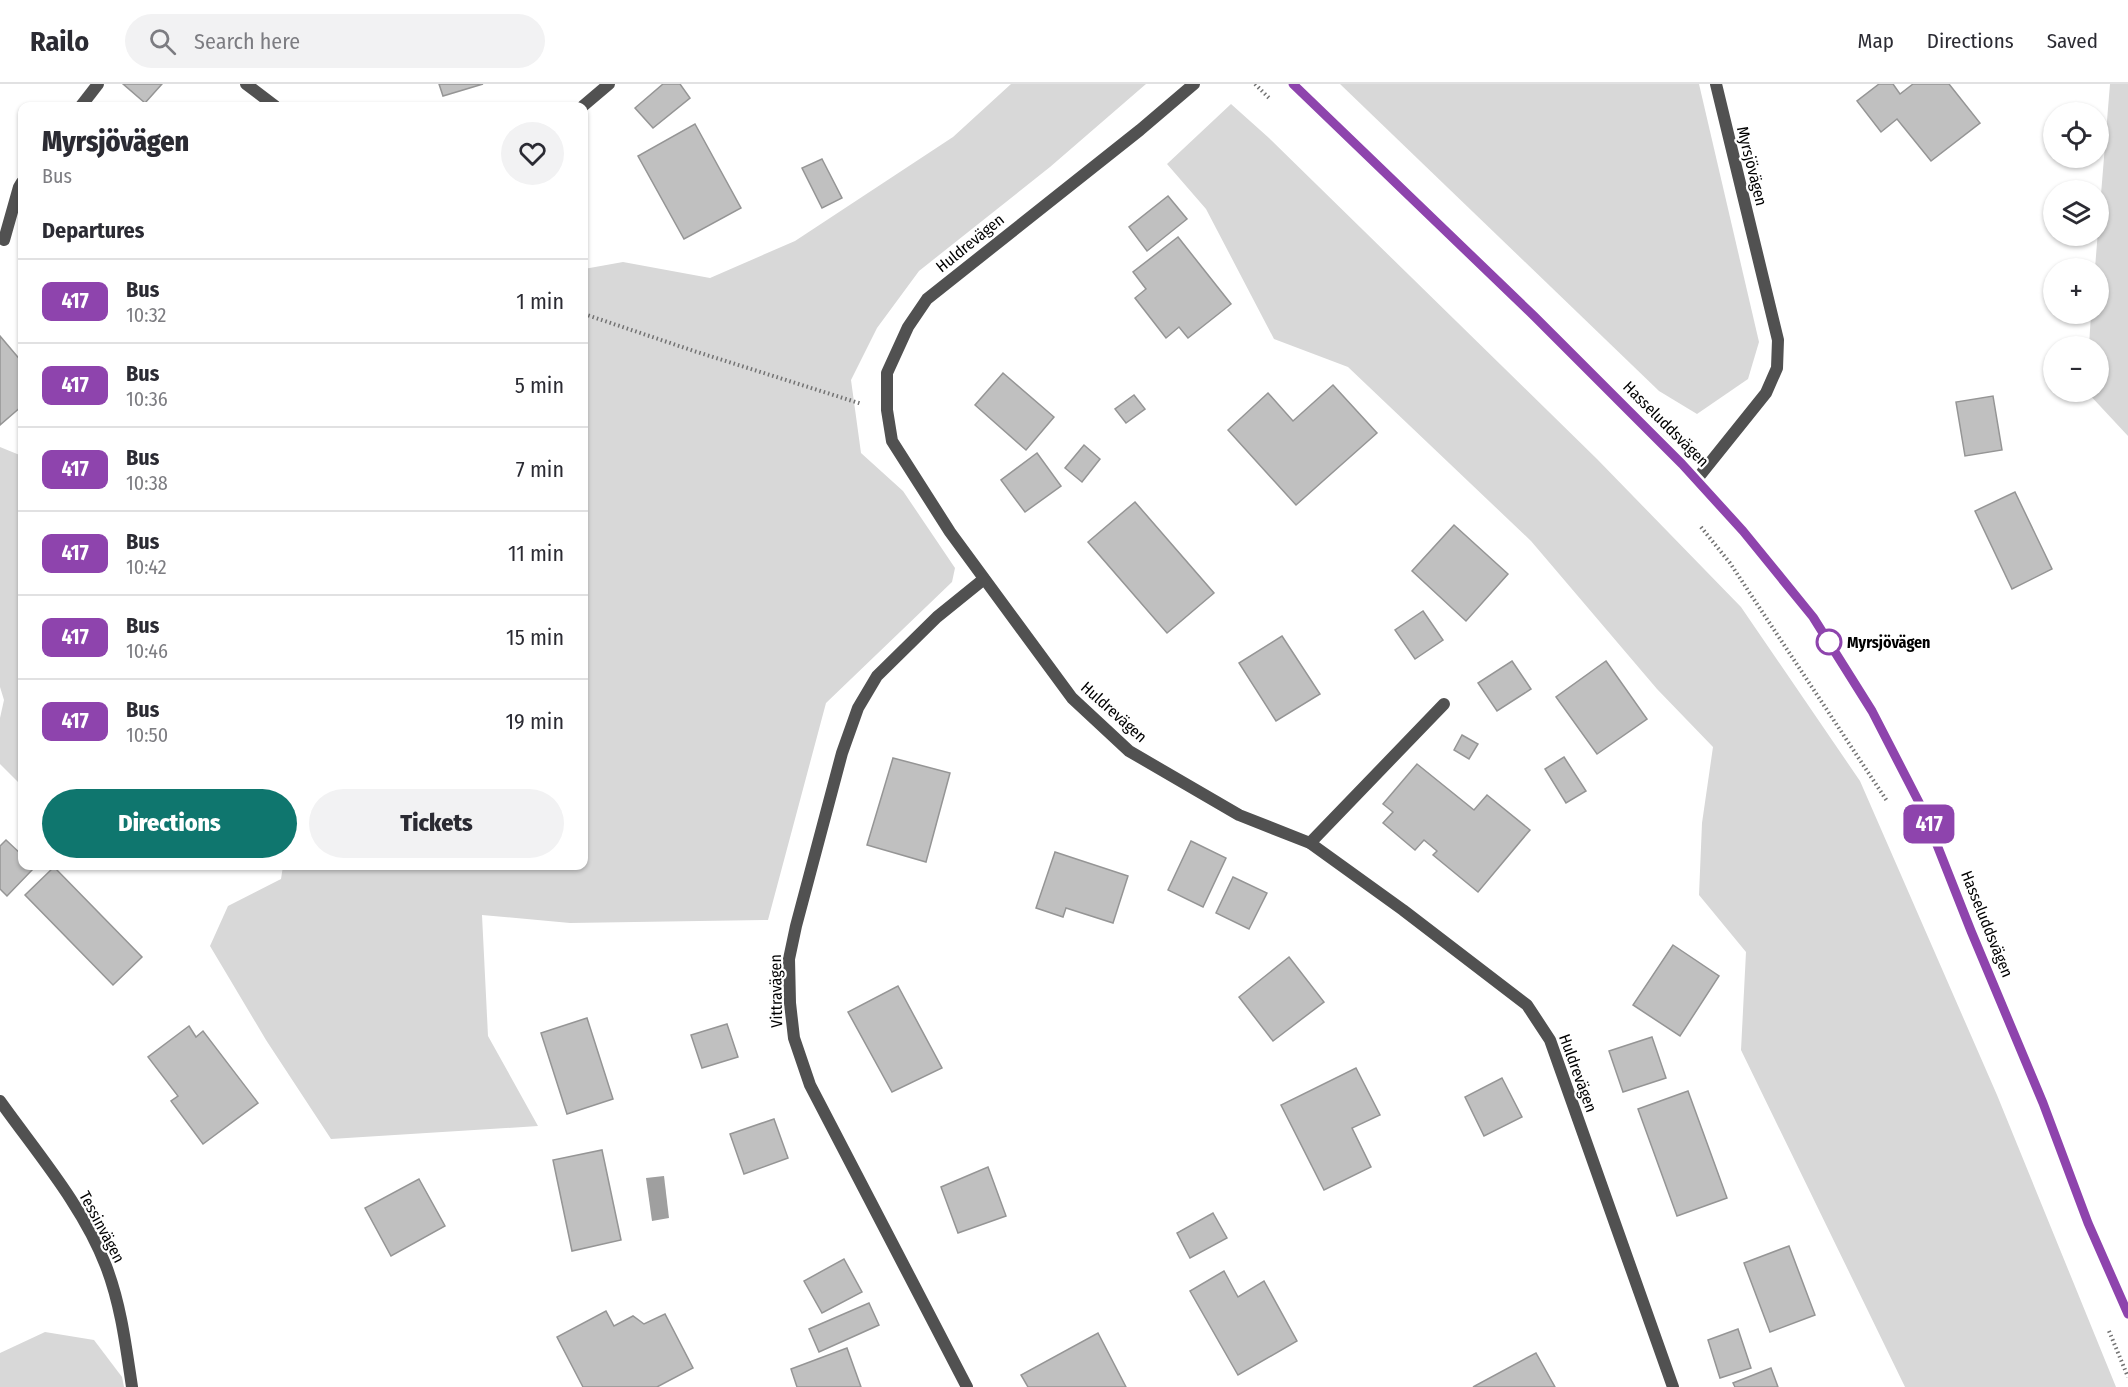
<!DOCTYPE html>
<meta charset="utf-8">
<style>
body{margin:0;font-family:"Fira Sans Condensed",sans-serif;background:#f2f2f3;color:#2b2b33;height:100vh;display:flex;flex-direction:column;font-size:22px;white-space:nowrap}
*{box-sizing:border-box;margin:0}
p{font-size:20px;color:#7c7c81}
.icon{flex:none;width:33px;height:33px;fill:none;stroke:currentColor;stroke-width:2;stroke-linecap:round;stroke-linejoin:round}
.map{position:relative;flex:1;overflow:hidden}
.drawer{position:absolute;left:18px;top:18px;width:570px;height:768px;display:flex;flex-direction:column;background:#fff;border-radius:12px;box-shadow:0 2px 4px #0004}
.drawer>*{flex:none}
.badge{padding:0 12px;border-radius:9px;font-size:21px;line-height:39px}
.fabs{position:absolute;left:2043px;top:18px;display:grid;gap:12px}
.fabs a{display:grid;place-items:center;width:66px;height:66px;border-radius:50%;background:#fff;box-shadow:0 2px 4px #0004;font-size:30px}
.map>.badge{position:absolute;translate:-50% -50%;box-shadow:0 0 0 3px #fff}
h2{padding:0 24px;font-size:22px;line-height:54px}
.round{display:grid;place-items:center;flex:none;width:63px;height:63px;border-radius:32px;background:#f2f2f3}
.summary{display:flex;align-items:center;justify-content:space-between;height:102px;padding:0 24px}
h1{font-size:28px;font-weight:800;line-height:45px}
.cta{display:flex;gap:12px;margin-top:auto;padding:12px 24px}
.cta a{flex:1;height:69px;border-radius:36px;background:#0f766e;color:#fff;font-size:24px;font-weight:800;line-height:69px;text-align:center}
.cta a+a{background:#f2f2f3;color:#2b2b33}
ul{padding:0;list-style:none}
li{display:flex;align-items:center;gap:18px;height:84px;padding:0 24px;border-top:2px solid #e1e1e2}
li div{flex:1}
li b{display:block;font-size:22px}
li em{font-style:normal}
li .badge{min-width:66px;font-weight:700;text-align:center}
header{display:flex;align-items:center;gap:36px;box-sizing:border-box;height:84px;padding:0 30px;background:#fff;border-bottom:2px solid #e1e1e2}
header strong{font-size:28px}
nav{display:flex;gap:33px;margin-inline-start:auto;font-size:21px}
.search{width:420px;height:54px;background:#f2f2f3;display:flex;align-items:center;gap:15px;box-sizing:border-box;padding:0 21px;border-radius:33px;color:#7c7c81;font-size:22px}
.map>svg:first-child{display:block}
.green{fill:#d8d8d8}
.water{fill:#9f9f9f}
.building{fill:#c0c0c0;stroke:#959595;stroke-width:1.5}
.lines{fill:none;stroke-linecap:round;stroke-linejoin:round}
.path{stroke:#737373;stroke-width:4;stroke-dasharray:1.5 3;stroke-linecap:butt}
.service{stroke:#515151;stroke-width:12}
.minor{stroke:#515151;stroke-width:12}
.tertiary{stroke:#515151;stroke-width:12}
.line-casing{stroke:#fff;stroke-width:14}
.line{stroke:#8e44ad;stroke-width:9}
.stop-dot{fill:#fff;stroke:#8e44ad;stroke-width:3}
.labels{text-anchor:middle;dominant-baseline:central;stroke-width:4.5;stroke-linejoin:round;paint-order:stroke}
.street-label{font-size:16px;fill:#000;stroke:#fff}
.stop-label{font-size:16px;font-weight:bold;fill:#000;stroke:#fff;text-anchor:start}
</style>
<header>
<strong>Railo</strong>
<div class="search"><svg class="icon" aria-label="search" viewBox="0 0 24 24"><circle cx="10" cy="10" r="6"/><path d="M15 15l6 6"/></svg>Search here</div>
<nav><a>Map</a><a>Directions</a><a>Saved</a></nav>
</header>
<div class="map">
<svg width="2128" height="1303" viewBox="0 0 2128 1303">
<rect width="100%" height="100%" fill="#fff"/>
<!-- green -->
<g class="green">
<path d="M1011 0H1146L1050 83 919 187 877 244 851 296 861 369 903 407 955 484 952 498 826 619 768 836 570 839 482 831 488 952 538 1042 331 1055 266 956 210 862 228 822 281 795 283 782H584V185L623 178 710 194 795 157 953 53Z"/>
<path d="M1340 0H1699L1759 258 1748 295 1697 330 1659 307Z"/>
<path d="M2110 0H2128V352L2087 308H2098V262H2089L2091 230H2098V184H2095Z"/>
<path d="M1231 20 1269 54 1597 375 1741 523 1860 697 1997 1011 2116 1303H1905L1741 966 1746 868 1699 811 1702 739 1713 663 1657 605 1531 457 1348 283 1274 255 1206 125 1167 80Z"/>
<path d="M0 363 22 372V702L0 680V634L4 616 0 603Z"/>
<path d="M45 1248 94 1256 122 1293 124 1303H0V1269Z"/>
</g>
<!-- water -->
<path class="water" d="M664 1092 669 1134 652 1137 646 1094Z"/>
<!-- building -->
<g class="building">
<path d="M123 0H162L145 19Z"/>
<path d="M439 0H483L443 12Z"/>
<path d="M663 0H680L690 14 653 44 635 24Z"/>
<path d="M1879 0H1893L1900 10 1913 0H1949L1980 39 1931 77 1897 35 1881 48 1857 17Z"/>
<path d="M695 40 741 124 684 155 638 72Z"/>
<path d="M822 75 842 114 822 124 802 84Z"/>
<path d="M1168 112 1187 135 1147 167 1129 143Z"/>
<path d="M1178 153 1231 220 1188 254 1179 243 1166 254 1135 214 1146 205 1133 188Z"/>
<path d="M0 252 22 278V322L0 341Z"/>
<path d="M1003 289 1054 333 1026 366 975 321Z"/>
<path d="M1333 301 1377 349 1296 421 1228 346 1268 309 1293 337Z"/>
<path d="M1134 311 1145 325 1126 339 1115 325Z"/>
<path d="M1993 312 2002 366 1965 372 1956 318Z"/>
<path d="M1084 361 1100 375 1082 398 1065 384Z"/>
<path d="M1037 369 1061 402 1025 428 1001 396Z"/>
<path d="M2015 408 2052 485 2012 505 1975 427Z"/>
<path d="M1135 418 1214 509 1167 549 1088 458Z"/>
<path d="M1454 441 1508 490 1466 537 1412 487Z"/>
<path d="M1423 527 1443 556 1415 575 1395 546Z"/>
<path d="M1282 552 1320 610 1276 637 1239 579Z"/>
<path d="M1512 577 1531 605 1497 627 1478 599Z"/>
<path d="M1606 577 1647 635 1597 670 1556 613Z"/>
<path d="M1462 651 1478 660 1469 675 1454 666Z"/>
<path d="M1564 673 1586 707 1566 719 1545 685Z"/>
<path d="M893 674 950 689 926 778 867 761Z"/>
<path d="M1417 680 1474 726 1487 711 1530 746 1478 808 1433 771 1437 767 1424 756 1415 766 1383 739 1393 728 1383 720Z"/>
<path d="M6 756 22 771V782L35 783 7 812 0 805V762Z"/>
<path d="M1191 757 1226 774 1203 823 1168 806Z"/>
<path d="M1055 768 1128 792 1113 839 1066 824 1063 833 1036 824Z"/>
<path d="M54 783 142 873 113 901 25 811Z"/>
<path d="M1233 793 1267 809 1249 845 1216 829Z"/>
<path d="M1673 861 1719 892 1680 952 1633 921Z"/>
<path d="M1289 873 1324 918 1273 957 1239 913Z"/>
<path d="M898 902 942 984 892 1008 848 928Z"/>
<path d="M587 934 613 1015 567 1030 541 949Z"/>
<path d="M727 940 738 973 702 984 691 951Z"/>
<path d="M189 942 196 953 203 947 258 1019 203 1060 171 1017 178 1012 148 973Z"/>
<path d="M1652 953 1666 994 1623 1008 1609 967Z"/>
<path d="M1356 984 1380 1031 1352 1044 1371 1083 1324 1106 1281 1021Z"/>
<path d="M1502 994 1522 1033 1484 1052 1465 1013Z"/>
<path d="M1688 1007 1727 1114 1677 1132 1638 1025Z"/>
<path d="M774 1035 788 1074 744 1090 730 1050Z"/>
<path d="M602 1066 621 1156 572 1167 553 1076Z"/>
<path d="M988 1083 1006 1132 958 1149 941 1103Z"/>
<path d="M419 1095 445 1142 391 1172 365 1124Z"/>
<path d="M1213 1129 1227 1154 1190 1174 1177 1149Z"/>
<path d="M1789 1162 1815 1231 1770 1248 1744 1179Z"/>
<path d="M844 1175 862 1208 822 1229 804 1197Z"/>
<path d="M1224 1187 1238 1213 1264 1197 1297 1257 1238 1291 1190 1207Z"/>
<path d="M869 1219 879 1241 819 1268 809 1245Z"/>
<path d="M606 1227 614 1242 633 1232 644 1240 665 1230 693 1284 657 1303H583L557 1253Z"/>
<path d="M1738 1245 1751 1284 1720 1294 1708 1256Z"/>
<path d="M1098 1249 1126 1303H1028L1021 1291Z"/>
<path d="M847 1264 861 1303H797L791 1285Z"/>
<path d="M1536 1269 1555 1303H1473Z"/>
<path d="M1771 1284 1778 1303H1735L1733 1299Z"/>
</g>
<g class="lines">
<!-- path -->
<g class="path">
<path d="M1255 0 1270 15"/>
<path d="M584 230 694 267 862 320"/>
<path d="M1701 443 1730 479 1887 717"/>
<path d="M2109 1247 2128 1293"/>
</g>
<!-- service -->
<g class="service">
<path d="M81 22 98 0"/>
<path d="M4 156 19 103 22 98"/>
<path d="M1310 759 1444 620"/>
</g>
<!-- minor -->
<g class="minor">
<path d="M246 0 275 22"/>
<path d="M1194 0 1140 46 927 215 908 243 887 289V326L892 357 950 448 1072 614 1129 667 1239 731 1310 759 1403 826 1527 921 1550 956 1673 1303"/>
<path d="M583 22 609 0"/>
<path d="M1697 395 1766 309 1777 284 1778 256 1716 0"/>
<path d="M0 1017C37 1069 83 1122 106 1182 121 1221 126 1263 132 1303"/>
<path d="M967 1303 810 1001 794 954 790 919 789 875 796 842 842 669 858 624 877 592 937 533 984 495"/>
</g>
<!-- tertiary -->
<path class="tertiary" d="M1293 0 1534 232 1667 364 1743 447 1813 533 1872 627 1924 728 1971 847 2043 1019 2088 1139 2128 1230"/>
</g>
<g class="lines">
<defs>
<path id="line" d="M1293 0 1534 232 1682 380 1743 447 1813 533 1872 627 1924 728 1971 847 2043 1019 2088 1139 2128 1230"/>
</defs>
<!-- line casing -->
<use href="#line" class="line-casing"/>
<!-- line -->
<use href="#line" class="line"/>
</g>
<!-- markers -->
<circle class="stop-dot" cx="1829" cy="558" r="12"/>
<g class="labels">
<!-- street labels -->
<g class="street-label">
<text transform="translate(1752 82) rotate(76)">Myrsjövägen</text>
<text transform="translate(970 159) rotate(-39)">Huldrevägen</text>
<text transform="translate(1666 340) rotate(45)">Hasseluddsvägen</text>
<text transform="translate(1114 628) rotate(42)">Huldrevägen</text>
<text transform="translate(1987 840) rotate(68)">Hasseluddsvägen</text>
<text transform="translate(776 907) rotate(-91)">Vittravägen</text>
<text transform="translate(1578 989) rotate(70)">Huldrevägen</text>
<text transform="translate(102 1143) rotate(62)">Tessinvägen</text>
</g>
<!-- stop labels -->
<g class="stop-label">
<text x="1847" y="558">Myrsjövägen</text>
</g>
</g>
</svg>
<div class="fabs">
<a><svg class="icon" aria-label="locate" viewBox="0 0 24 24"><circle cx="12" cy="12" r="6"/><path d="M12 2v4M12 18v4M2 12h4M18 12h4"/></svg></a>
<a><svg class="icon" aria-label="layers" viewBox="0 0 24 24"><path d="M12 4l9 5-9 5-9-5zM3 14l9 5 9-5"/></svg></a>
<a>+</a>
<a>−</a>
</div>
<b class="badge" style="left:1929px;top:740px;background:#8e44ad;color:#fff">417</b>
<section class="drawer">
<div class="summary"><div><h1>Myrsjövägen</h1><p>Bus</p></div><a class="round"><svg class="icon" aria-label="heart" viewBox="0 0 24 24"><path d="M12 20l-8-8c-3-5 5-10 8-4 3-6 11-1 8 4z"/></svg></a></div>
<h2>Departures</h2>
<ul>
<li><span class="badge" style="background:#8e44ad;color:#fff">417</span><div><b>Bus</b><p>10:32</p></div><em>1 min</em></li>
<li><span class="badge" style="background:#8e44ad;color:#fff">417</span><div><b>Bus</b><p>10:36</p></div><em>5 min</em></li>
<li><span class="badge" style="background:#8e44ad;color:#fff">417</span><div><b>Bus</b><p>10:38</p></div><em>7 min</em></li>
<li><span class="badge" style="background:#8e44ad;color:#fff">417</span><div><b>Bus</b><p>10:42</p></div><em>11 min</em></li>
<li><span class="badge" style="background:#8e44ad;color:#fff">417</span><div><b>Bus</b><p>10:46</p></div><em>15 min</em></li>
<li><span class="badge" style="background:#8e44ad;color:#fff">417</span><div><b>Bus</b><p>10:50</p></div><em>19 min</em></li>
</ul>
<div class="cta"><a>Directions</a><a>Tickets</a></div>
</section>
</div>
